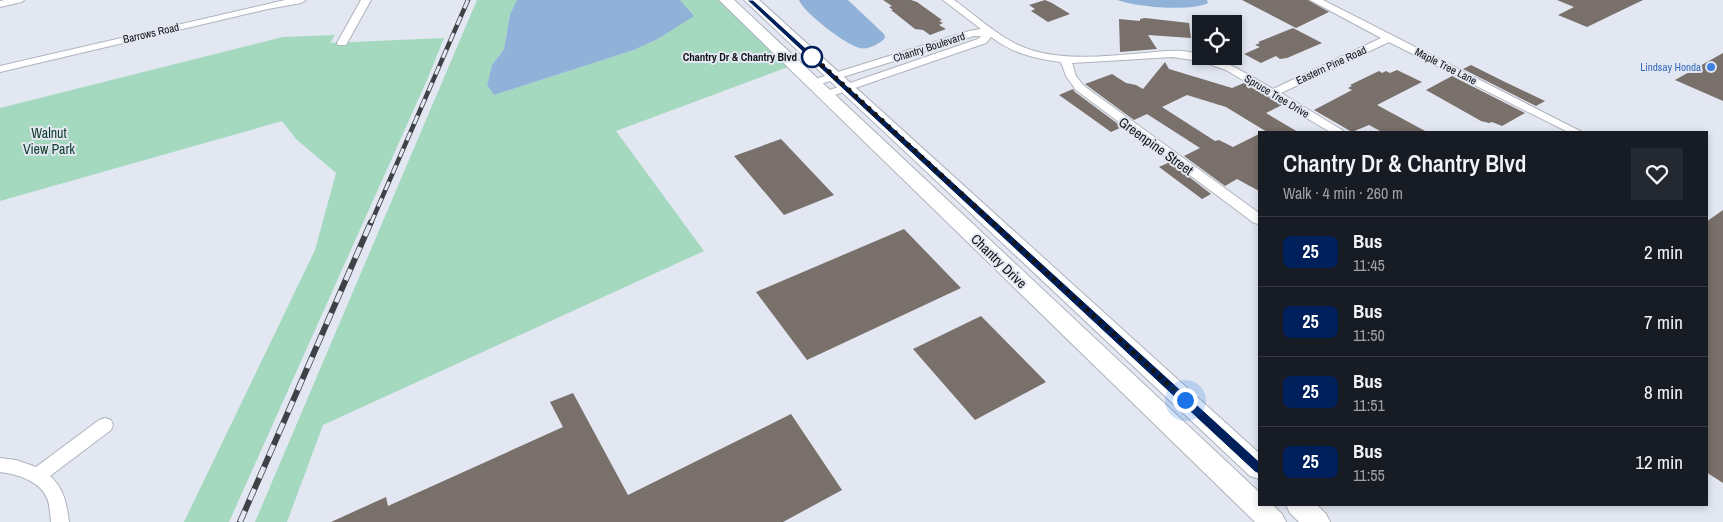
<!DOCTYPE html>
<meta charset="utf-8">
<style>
body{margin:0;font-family:"Archivo Narrow",sans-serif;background:#242831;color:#f1f3f6;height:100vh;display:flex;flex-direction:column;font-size:19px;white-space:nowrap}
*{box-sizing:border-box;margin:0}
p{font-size:16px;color:#9ea1a6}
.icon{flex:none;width:28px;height:28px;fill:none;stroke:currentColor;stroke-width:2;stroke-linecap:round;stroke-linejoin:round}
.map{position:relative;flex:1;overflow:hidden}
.side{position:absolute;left:1258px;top:131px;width:450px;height:375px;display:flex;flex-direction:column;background:#171b24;border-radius:0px;box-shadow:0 2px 8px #0003}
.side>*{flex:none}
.badge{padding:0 10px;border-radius:8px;font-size:18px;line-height:32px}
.controls{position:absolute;left:1192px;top:15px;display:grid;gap:10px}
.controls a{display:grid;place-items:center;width:50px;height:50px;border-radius:0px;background:#171b24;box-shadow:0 2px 8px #0003;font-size:25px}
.you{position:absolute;width:25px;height:25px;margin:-12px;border:4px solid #fff;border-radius:50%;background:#1a73e8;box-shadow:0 0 0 8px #1a73e833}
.map>.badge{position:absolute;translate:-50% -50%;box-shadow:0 0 0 2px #fff}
.round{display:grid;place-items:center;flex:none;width:52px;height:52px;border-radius:0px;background:#242831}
.head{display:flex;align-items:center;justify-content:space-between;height:85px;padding:0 25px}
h1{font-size:24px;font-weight:600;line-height:38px}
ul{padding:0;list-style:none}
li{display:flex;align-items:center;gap:15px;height:70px;padding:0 25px;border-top:1px solid #363941}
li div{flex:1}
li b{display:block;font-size:19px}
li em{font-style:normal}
li .badge{min-width:55px;font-weight:700;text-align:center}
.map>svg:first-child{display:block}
.green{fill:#a4d9bf}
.water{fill:#90b2d9}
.building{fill:#79706b}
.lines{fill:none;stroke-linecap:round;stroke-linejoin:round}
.street-casing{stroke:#aeb3bc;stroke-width:2}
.secondary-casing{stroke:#aeb3bc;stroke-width:2}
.street{fill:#fff;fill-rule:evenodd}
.secondary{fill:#fff;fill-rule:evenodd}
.rail-far1-casing{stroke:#3e4145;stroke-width:4.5}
.rail-casing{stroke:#3e4145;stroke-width:6}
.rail-far1{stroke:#e2e7f1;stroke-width:3;stroke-dasharray:9;stroke-linecap:butt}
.rail{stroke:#e2e7f1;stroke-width:4.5;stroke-dasharray:12;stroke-linecap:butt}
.line{fill:#00205b;stroke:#fff}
.walk{stroke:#121417;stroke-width:5;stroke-dasharray:0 9}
.stop-dot{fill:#fff;stroke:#00205b;stroke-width:2.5}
.shop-dot{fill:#3f7fe0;stroke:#e2e7f1;stroke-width:2}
.labels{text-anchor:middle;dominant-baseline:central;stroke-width:4;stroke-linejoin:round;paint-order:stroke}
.far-street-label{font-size:11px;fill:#121417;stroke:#e2e7f1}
.far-stop-label{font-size:11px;font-weight:bold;fill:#121417;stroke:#e2e7f1;text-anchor:end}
.far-shop-label{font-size:11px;fill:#366cbe;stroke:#e2e7f1;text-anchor:end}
.park-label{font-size:14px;fill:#14412f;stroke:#e2e7f1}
.street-label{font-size:14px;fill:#121417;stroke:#e2e7f1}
</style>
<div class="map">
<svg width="1723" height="522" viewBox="0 0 1723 522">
<rect width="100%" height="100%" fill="#e2e7f1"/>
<!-- green -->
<g class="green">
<path d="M477 0H517L510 14 504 49 492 65 487 85 494 95 634 50 658 39 693 16 680 0H719L788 67 616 131 704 251 323 425 287 522H255Z"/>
<path d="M335 35 330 43 444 38 427 80 229 522H184L315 250 336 173 296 139 282 121 0 201V108L283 37Z"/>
</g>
<!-- water -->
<g class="water">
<path d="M517 0H680L694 16 658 39 634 50 494 95 487 85 492 65 504 49 510 14Z"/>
<path d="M799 0H848L884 34 885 38C880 44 867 50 860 48 847 46 803 12 799 0Z"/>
<path d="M1117 0H1207L1208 3C1190 12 1137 7 1117 0Z"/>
</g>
<!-- building -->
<g class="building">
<path d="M883 0H911L917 2 942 20 939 21 943 23 939 25 946 29 930 35 923 30 915 29 891 10H893L889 7 892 6Z"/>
<path d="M1045 0 1052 3 1070 14 1048 22 1031 11 1035 9 1029 5Z"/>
<path d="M1242 0H1308L1329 12 1296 28Z"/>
<path d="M1557 0H1643L1587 27 1558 15 1574 7Z"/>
<path d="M1145 18 1189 23 1191 38 1148 35 1157 49 1120 52 1119 19 1140 21V19Z"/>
<path d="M1293 28 1322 43 1287 58 1280 59 1276 56 1261 63 1244 54 1260 47 1255 45 1260 43 1258 42Z"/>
<path d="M1723 53V101L1675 80Z"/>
<path d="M1165 62 1169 69 1232 88 1244 83 1282 105 1266 113 1298 132H1267L1226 107 1187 95 1162 107 1215 141 1219 140 1233 147 1259 134V191L1237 179 1225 186 1184 156 1200 148 1147 114 1134 120 1085 84 1112 74 1126 83 1136 85 1143 89Z"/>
<path d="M1471 65 1503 81 1545 101 1536 106 1463 69Z"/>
<path d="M1397 70 1422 82 1377 105 1427 132H1382L1369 125 1352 132 1314 110 1352 90 1348 88 1352 86 1350 85 1379 71 1382 73 1386 71 1390 73Z"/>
<path d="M1452 76 1525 113 1502 126 1492 122 1489 123 1481 121 1426 90Z"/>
<path d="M1073 89 1075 92 1122 127 1111 132 1059 95Z"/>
<path d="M781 139 834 195 784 215 734 156Z"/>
<path d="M1170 162 1211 194 1202 199 1159 167Z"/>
<path d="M1723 210V483L1706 472V222Z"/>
<path d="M904 229 961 288 807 360 756 292Z"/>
<path d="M981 316 1046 382 975 420 913 349Z"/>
<path d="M573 393 628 495 791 414 842 490 783 522H331L386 497 388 506 563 427 550 402Z"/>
</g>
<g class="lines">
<defs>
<g id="street">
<path d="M5 0H24L22 2 0 7V1Z"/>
<path d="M285 0H306L301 3 268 9 0 72V66Z"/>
<path d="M361 0H371L346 45H338L337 43Z"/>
<path d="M943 0H954C978 17 1002 41 1031 50 1067 61 1107 56 1145 53 1157 52 1170 50 1183 51 1216 55 1243 71 1273 89L1381 38 1310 0H1323L1582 132H1568L1389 42 1281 93 1342 130 1344 132H1330L1226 70 1200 61 1172 57 1072 63 1076 76 1084 86 1259 213V224L1254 223 1076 90 1066 76 1061 62C1035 59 1012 53 991 37L986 43 829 97 825 98 819 95 821 93 978 39 981 36H974L817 85H809L807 83 809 81 969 31 981 29Z"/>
<path d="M105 418 111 420 113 425 111 430 50 476C64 488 67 505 69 522H51C50 514 50 505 47 498 40 481 17 474 0 472V458L16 460 36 467 99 420Z"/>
</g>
<g id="secondary">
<path d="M719 0H734L1259 492V505H1273L1282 514 1286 522H1255Z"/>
<path d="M744 0H759L1259 453V479L1250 476Z"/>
<path d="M1286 505H1317L1326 514 1330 522H1299L1290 513Z"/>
</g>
</defs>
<!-- street casing -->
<use href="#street" class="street-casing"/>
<!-- secondary casing -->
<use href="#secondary" class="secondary-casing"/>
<!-- street -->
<use href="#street" class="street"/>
<!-- secondary -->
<use href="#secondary" class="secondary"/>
<defs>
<path id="rail-far1" d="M371 223 468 0"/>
<path id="rail" d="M240 522 371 222"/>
</defs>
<!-- rail-far1 casing -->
<use href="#rail-far1" class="rail-far1-casing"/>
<!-- rail casing -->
<use href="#rail" class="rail-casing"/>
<!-- rail-far1 -->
<use href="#rail-far1" class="rail-far1"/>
<!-- rail -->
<use href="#rail" class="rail"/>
</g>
<!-- line -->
<path class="line" d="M747 0H753L1263 465 1265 468 1263 472 1259 474 1255 472Z"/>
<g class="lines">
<!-- walk -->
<path class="walk" d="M812 57 811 55 1185 400"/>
</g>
<!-- markers -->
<circle class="stop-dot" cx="812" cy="57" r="10"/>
<circle class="shop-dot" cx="1711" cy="67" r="5"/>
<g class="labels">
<!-- far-street labels -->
<g class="far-street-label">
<text transform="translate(151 33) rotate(-13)">Barrows Road</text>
<text transform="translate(929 47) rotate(-18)">Chantry Boulevard</text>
<text transform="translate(1331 65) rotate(-25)">Eastern Pine Road</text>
<text transform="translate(1446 66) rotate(27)">Maple Tree Lane</text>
<text transform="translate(1277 96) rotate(31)">Spruce Tree Drive</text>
</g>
<!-- far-stop labels -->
<g class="far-stop-label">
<text x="797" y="57">Chantry Dr &amp; Chantry Blvd</text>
</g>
<!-- far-shop labels -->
<g class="far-shop-label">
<text x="1701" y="67">Lindsay Honda</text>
</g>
<!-- park labels -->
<g class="park-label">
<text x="49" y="133">Walnut<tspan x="49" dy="16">View Park</tspan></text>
</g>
<!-- street labels -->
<g class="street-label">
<text transform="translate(1156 146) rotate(36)">Greenpine Street</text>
<text transform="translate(999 261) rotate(44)">Chantry Drive</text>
</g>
</g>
</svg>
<div class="controls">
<a><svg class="icon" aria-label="locate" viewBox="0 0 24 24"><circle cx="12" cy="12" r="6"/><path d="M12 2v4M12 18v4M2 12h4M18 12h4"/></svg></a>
</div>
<div class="you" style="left:1185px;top:400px"></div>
<section class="side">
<div class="head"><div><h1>Chantry Dr &amp; Chantry Blvd</h1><p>Walk · 4 min · 260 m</p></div><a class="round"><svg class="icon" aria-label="heart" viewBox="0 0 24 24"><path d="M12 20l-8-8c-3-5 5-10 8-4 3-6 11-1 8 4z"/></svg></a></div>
<ul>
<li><span class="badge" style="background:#00205b;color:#fff">25</span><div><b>Bus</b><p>11:45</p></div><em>2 min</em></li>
<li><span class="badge" style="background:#00205b;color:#fff">25</span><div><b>Bus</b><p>11:50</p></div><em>7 min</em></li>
<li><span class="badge" style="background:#00205b;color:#fff">25</span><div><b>Bus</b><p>11:51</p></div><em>8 min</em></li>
<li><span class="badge" style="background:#00205b;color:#fff">25</span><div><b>Bus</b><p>11:55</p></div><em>12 min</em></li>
</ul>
</section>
</div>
